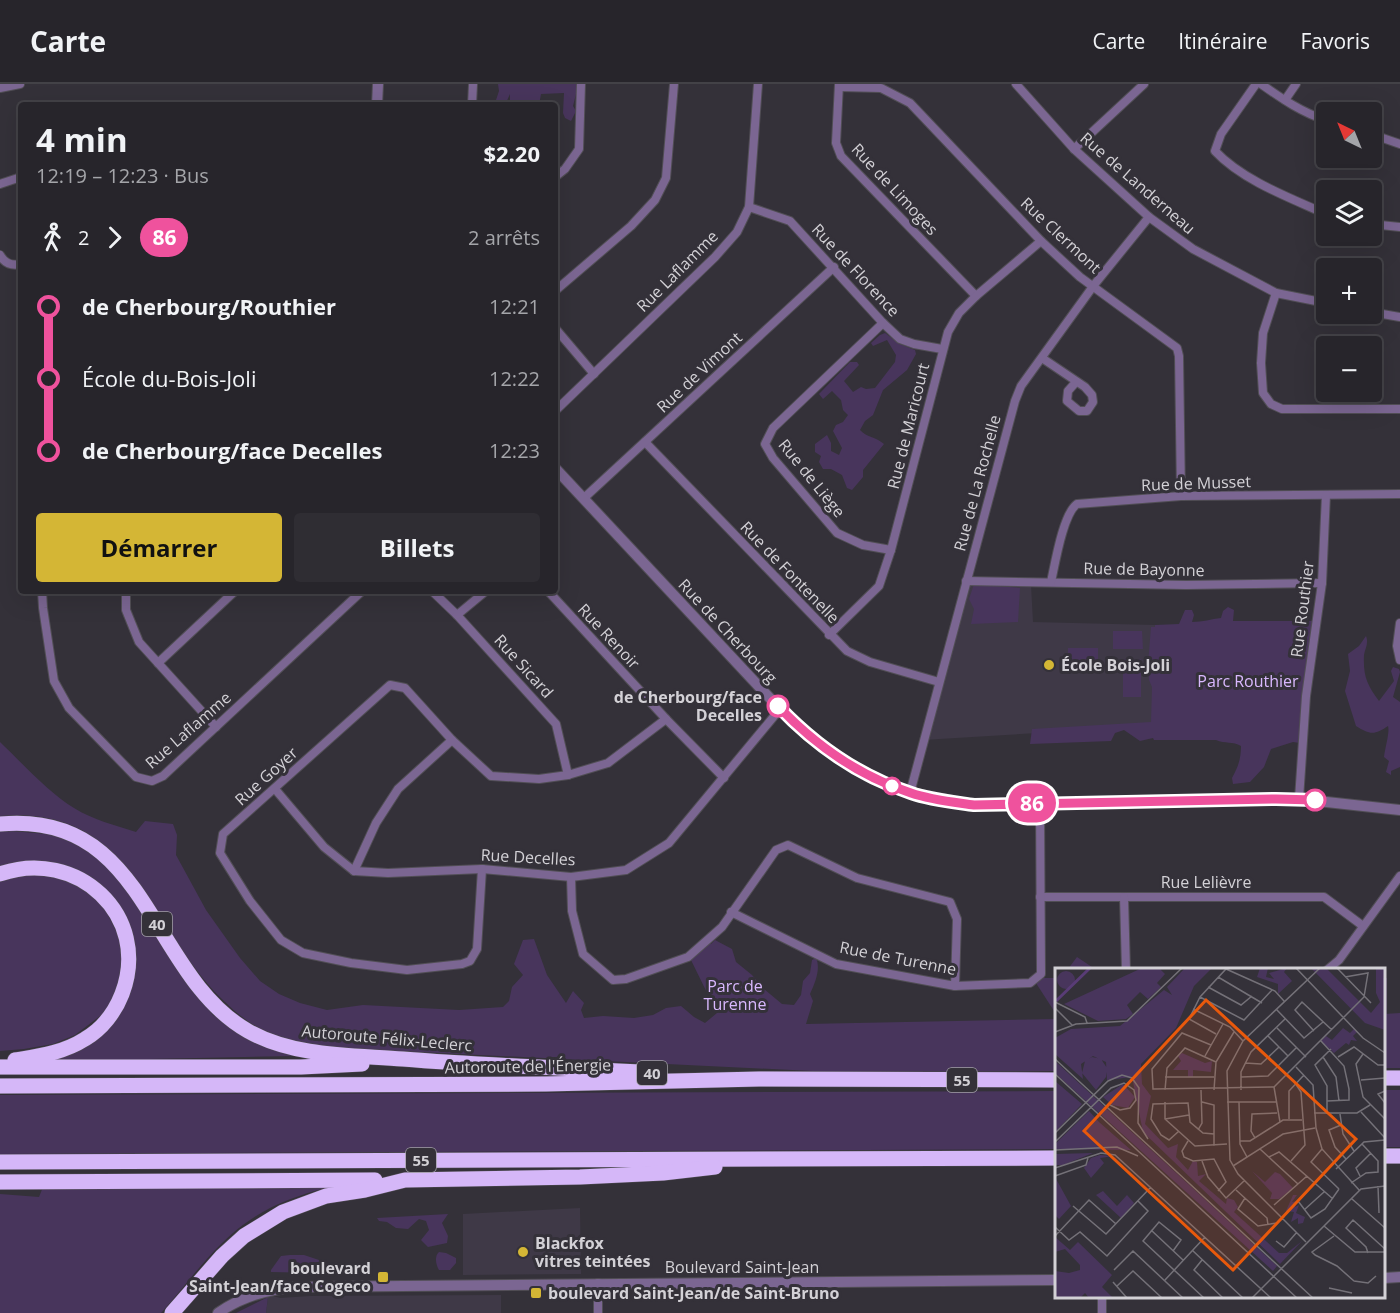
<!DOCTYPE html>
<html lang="fr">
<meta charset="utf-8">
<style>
body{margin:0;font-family:"Open Sans",sans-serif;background:#2f2d33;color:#f1f3f6;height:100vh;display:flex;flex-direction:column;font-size:22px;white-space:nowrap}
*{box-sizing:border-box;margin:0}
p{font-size:20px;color:#a4a5a9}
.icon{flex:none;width:33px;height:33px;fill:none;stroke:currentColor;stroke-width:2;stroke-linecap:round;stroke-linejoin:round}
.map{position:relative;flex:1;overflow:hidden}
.sheet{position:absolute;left:18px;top:18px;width:540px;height:492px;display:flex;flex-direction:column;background:#27252b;border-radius:6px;box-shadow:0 6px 24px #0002,0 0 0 2px #434247}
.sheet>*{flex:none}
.badge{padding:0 12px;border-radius:20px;font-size:21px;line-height:39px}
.needle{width:39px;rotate:317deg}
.controls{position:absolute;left:1316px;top:18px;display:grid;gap:12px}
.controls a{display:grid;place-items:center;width:66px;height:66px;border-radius:6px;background:#27252b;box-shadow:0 6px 24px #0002,0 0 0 2px #434247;font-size:30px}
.map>.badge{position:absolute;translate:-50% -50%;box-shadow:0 0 0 3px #fff}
.legs{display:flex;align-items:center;gap:9px;height:66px;padding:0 18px;font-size:20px}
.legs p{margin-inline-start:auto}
.head{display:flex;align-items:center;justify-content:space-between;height:102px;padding:0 18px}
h1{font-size:33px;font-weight:700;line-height:45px}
.button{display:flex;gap:12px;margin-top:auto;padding:12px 18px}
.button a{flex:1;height:69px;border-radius:6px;background:#d4b635;color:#111;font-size:24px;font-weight:700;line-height:69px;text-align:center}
.button a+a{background:#2f2d33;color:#f1f3f6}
ul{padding:0 18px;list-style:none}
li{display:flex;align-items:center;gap:21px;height:72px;font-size:22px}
li i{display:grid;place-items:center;width:9px;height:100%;margin:0 8px;background:currentColor}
li i::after{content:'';width:15px;height:15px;margin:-8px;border:4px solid;border-radius:50%;background:#27252b}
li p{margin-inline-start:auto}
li:first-child i{background:linear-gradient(#0000 50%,currentColor 0)}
li:last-child i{background:linear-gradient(currentColor 50%,#0000 0)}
header{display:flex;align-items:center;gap:36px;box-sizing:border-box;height:84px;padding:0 30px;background:#27252b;border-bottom:2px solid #434247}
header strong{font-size:28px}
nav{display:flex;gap:33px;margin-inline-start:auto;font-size:21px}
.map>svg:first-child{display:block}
.built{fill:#3f3947}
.green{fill:#48355c}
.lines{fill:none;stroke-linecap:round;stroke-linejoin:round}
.minor-casing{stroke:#514e55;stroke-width:10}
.tertiary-casing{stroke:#514e55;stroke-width:12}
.motorway-casing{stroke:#514e55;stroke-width:16}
.minor{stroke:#7b6692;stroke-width:8}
.tertiary{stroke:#7b6692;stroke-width:10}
.motorway{stroke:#d5b7f8;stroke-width:15}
.line-1-casing{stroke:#fff;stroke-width:14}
.line-1{stroke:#ef529d;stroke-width:9}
.poi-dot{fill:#d4b635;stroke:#343139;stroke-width:2}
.stop-1-dot{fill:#fff;stroke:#ef529d;stroke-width:3}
.labels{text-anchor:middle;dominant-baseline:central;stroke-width:6;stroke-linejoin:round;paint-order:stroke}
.shield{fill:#343139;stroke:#a3a1a7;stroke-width:1.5}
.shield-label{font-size:15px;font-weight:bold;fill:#d3d1d6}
.street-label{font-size:16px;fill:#d3d1d6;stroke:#343139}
.poi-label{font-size:16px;font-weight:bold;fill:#d3d1d6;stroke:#343139;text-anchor:start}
.park-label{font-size:16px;fill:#d9b8fe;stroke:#343139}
.stop-label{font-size:16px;font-weight:bold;fill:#d3d1d6;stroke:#343139;text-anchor:end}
.inset-river{fill:none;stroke:#593c76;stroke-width:3}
.inset-road{fill:none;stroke:#747178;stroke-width:1.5}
.view{fill:#e8590c;fill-opacity:0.15;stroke:#e8590c;stroke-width:3}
.inset-edge{fill:none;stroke:#d3d1d6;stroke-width:3}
</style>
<header>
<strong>Carte</strong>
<nav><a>Carte</a><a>Itinéraire</a><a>Favoris</a></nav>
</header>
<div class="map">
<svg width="1400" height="1229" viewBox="0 0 1400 1229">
<rect width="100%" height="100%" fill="#343139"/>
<!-- built -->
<g class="built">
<path d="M966 497 1031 501 1033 538 1155 541 1154 642 923 656Z"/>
<path d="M580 1124 581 1190 463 1191V1130Z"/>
<path d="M501 1211V1229H266L268 1213 273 1212 280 1214 310 1212Z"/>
</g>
<!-- green -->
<g class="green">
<path d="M498 0H581V10H576L573 22 576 27 571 37 565 34 563 29 564 9 541 10 539 21H510V10L505 21H484L495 19 499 7Z"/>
<path d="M885 249 900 260 915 266 916 270 907 286 883 306 873 331 865 337 860 346C866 353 876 353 884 360L863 386V393L852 406 847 404 842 391 831 385H823L819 378 821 372 815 368V360L827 351 831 359V367L839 371 842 364 833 347 836 341 843 338 848 331 843 326 841 316 832 307 823 315 819 310 850 278H857L859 281 844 297 853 308 861 303 866 305 875 304 895 278 896 271 887 256 873 262 871 259 880 251Z"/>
<path d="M974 500 1020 504 1018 538 971 540 974 525 969 515Z"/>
<path d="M1228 523 1234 526 1233 537H1316L1300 659 1293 658 1271 665 1264 683 1250 698 1233 700 1232 694C1238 683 1241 675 1241 662 1233 657 1225 660 1216 656H1154L1153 654 1140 657 1124 646 1115 649 1111 657 1030 660 1032 645 1151 638 1152 603 1149 596 1148 580 1151 543H1155V541L1179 540 1185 526H1192L1194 531 1192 538C1203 538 1211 535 1221 534L1223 527Z"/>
<path d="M1113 547H1142L1143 565H1113Z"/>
<path d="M1366 552C1369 560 1365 564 1364 571 1363 592 1367 601 1379 617L1394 597 1391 587 1393 583 1399 585 1400 588 1393 613 1400 618V683L1391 687V691L1386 688 1389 677 1384 673C1385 664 1390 648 1388 642 1375 651 1370 651 1356 642L1345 607 1350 587 1348 570 1359 562Z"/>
<rect x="1068" y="564" width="30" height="19"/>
<rect x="1123" y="575" width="18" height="38"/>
<path d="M0 658C22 679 49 709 74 724 93 736 115 741 136 748L145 737 173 740 177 751 176 771 206 826 240 874 260 897 279 910 300 919 327 926 363 921 459 926 503 923 509 917 512 903 523 891 514 880 523 856 534 855 547 891 566 919 573 907 584 919 581 926 584 934 603 932 634 934 653 931 666 924 681 922 694 933 705 939 717 929 689 872 707 856 711 860 715 856 732 865 736 878 752 891 764 905 782 920 794 921 801 911 803 897 810 889 812 876 816 874C821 885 815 899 810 910L813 917 806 940 1056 935V987L832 988 398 967C358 964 306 964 268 948 252 942 236 929 224 917 146 843 135 721 0 732Z"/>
<path d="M0 746 59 751 92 768 118 792 191 904 213 931 240 949 295 972 55 977 54 974 121 925 124 834 59 780 37 777 15 780 0 785Z"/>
<path d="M35 790 75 797 103 821 123 861 118 906 104 929 75 951 53 960 24 965 0 967V796Z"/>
<path d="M1077 873 1095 885H1068Z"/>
<path d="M1040 894H1056V930L1034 896Z"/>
<path d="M1400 929V984H1384V930Z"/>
<rect x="1384" y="1006" width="16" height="57"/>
<path d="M1056 1007V1065L0 1070V1011Z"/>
<path d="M326 1101V1104C299 1111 273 1120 250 1136 215 1159 189 1198 161 1229H0V1110L39 1113 43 1103Z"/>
<path d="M448 1130 442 1139 448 1152 447 1159 428 1163 421 1156 429 1146 426 1137 419 1135 408 1145 396 1144 387 1138 379 1137 377 1134Z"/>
<path d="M439 1168 446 1169 456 1174V1179L450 1186H439C436 1181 434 1172 439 1168Z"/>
<path d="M290 1171H304L319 1176 322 1185 317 1189 271 1188V1186L281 1172Z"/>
<path d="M268 1213 266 1229H236Z"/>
</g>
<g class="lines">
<defs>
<g id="minor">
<path d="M839 0 836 59 841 72 976 212"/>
<path d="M1016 0 1074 65 1149 133 1193 165 1276 209 1326 219"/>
<path d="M1256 0 1221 50 1215 67C1242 96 1290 114 1326 130"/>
<path d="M1261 0C1281 14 1302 29 1326 36"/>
<path d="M839 3 881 4 910 19 1041 157 1080 193 1177 264 1179 272 1181 412"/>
<path d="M0 4 20 0"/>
<path d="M1285 16 1296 0"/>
<path d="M472 21 473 0"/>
<path d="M1371 50 1400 60"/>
<path d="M1074 65 1144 0"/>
<path d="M555 93 565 85 579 65 581 0"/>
<path d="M0 100 21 93"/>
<path d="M749 123 790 137 883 239 900 255 914 260 942 265"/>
<path d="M1371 140 1400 143"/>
<path d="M0 171C5 180 12 182 21 180"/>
<path d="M555 207 631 142 655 116 666 94 674 0"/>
<path d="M1276 209 1263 249 1261 279 1263 309 1271 320 1282 325H1400"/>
<path d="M1371 228 1400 233"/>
<path d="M883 239 773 344 765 360 773 374 837 449 863 461 891 466"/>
<path d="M555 244 594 290"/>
<path d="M1042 274 1085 303 1092 311 1093 318 1087 327H1079L1067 317 1068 307 1076 298"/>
<path d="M555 327 715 173 737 148 749 123 758 0"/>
<path d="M645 358 847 567 870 578 939 598"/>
<path d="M584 414 834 183"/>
<path d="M966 497 1186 501 1322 499"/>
<path d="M1051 498C1055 480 1063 430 1077 420L1181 412 1400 410"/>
<path d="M42 507 43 524 54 597 69 624 136 693 152 697 163 692 362 507"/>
<path d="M126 507V526L139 558 216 643"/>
<path d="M432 507 457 531 556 640 568 691"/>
<path d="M548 507 666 635 724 694"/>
<path d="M457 531 486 507"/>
<path d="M1400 539 1397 562 1400 576"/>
<path d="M829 551 879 502 891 466 948 248 959 229 976 212 1041 157"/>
<path d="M158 579 235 507"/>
<path d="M275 705 324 763 354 787 388 789 482 785 571 793 626 786 669 759 780 625"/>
<path d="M910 709 1015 317 1021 302 1094 201 1149 133"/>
<path d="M1299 715 1306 612 1322 499 1326 411"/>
<path d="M482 785 477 865 470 877 462 880 407 886 351 879 303 869 281 856 250 817 220 769 223 750 390 601 405 604 452 656 491 692 539 695 568 691 608 679 666 635"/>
<path d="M354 787 376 739 398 705 452 656"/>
<path d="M571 793 572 827 583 870 613 896 626 895 688 873 722 843 776 766 788 761 857 794 950 818 957 835 955 902"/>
<path d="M1040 813H1324L1363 842"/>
<path d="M1124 813 1126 886"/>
<path d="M731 828 836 880 955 902 1030 899 1041 890 1040 719"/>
<path d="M1327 886 1339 876 1400 792"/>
<path d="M598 1229V1199"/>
<path d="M1102 1229V1212"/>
</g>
<g id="tertiary">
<path d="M377 21 378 0"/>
<path d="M555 384 780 625 831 669 867 692 910 709 974 721 1299 715 1400 726"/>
<path d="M1384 1194 1400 1193"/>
<path d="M218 1229C242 1212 268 1205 297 1203L1056 1196"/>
</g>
<g id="motorway">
<path d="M0 740C149 726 148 890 248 947 294 973 352 971 403 975 488 982 573 984 658 989"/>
<path d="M0 790C76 763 152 831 122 910 115 928 102 945 85 955 63 969 39 972 15 976"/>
<path d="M0 983H301L362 980"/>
<path d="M1384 994H1400"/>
<path d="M0 1002 546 1000 759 995 1056 996"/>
<path d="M1384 1072H1400"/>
<path d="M0 1078 1056 1074"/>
<path d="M0 1098 375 1096"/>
<path d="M172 1229 222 1172 244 1152 283 1128 326 1112 365 1106 405 1096 580 1093 663 1089 715 1083"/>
</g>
</defs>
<!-- minor casing -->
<use href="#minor" class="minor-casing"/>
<!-- tertiary casing -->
<use href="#tertiary" class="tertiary-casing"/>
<!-- motorway casing -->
<use href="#motorway" class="motorway-casing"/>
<!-- minor -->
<use href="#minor" class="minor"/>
<!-- tertiary -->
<use href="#tertiary" class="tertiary"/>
<!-- motorway -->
<use href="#motorway" class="motorway"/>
</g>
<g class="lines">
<defs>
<path id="line-1" d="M778 622C815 661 859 692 911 709 931 716 953 718 974 721L1276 715 1315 716"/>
</defs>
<!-- line-1 casing -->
<use href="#line-1" class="line-1-casing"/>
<!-- line-1 -->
<use href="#line-1" class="line-1"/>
</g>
<!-- markers -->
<g class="poi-dot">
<circle cx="1049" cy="581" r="6"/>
<circle cx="523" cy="1168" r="6"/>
<rect x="377" y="1187" width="12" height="12" rx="3"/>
<rect x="530" y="1203" width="12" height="12" rx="3"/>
</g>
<g class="stop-1-dot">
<circle cx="778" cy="622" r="10"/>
<circle cx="892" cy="702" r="8"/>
<circle cx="1315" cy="716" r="10"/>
</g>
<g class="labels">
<!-- shield labels -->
<g class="shield">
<rect x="142" y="828" width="30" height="24" rx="4.5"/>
<rect x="637" y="977" width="30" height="24" rx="4.5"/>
<rect x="947" y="984" width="30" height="24" rx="4.5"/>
<rect x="406" y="1064" width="30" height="24" rx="4.5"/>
</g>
<g class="shield-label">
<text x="157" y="840">40</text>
<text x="652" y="989">40</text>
<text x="962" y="996">55</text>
<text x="421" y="1076">55</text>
</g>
<!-- street labels -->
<g class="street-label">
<text transform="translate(1138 99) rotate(41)">Rue de Landerneau</text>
<text transform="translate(895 105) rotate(47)">Rue de Limoges</text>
<text transform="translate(1061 151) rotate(43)">Rue Clermont</text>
<text transform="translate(856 186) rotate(47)">Rue de Florence</text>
<text transform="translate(677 187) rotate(-45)">Rue Laflamme</text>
<text transform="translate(699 288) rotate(-43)">Rue de Vimont</text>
<text transform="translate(908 342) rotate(-76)">Rue de Maricourt</text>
<text transform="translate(812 394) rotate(51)">Rue de Liège</text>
<text transform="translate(977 399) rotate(-75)">Rue de La Rochelle</text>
<text transform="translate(1196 399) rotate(-2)">Rue de Musset</text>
<text transform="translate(1144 485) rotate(1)">Rue de Bayonne</text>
<text transform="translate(790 488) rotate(46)">Rue de Fontenelle</text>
<text transform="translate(1302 525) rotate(-83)">Rue Routhier</text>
<text transform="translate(728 547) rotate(47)">Rue de Cherbourg</text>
<text transform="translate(609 552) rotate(47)">Rue Renoir</text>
<text transform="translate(524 582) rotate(48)">Rue Sicard</text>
<text transform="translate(188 646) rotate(-41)">Rue Laflamme</text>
<text transform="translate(266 692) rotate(-42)">Rue Goyer</text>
<text transform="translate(528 773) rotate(3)">Rue Decelles</text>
<text x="1206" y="798">Rue Lelièvre</text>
<text transform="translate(898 874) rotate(11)">Rue de Turenne</text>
<text transform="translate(387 954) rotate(5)">Autoroute Félix-Leclerc</text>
<text transform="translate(528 982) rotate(-1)">Autoroute de l'Énergie</text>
<text x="742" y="1183">Boulevard Saint-Jean</text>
</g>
<!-- poi labels -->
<g class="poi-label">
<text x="1061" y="581">École Bois-Joli</text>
<text x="535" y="1159">Blackfox<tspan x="535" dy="18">vitres teintées</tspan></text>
<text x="371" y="1184" text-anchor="end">boulevard<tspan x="371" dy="18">Saint-Jean/face Cogeco</tspan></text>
<text x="548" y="1209">boulevard Saint-Jean/de Saint-Bruno</text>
</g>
<!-- park labels -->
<g class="park-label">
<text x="1248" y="597">Parc Routhier</text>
<text x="735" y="902">Parc de<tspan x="735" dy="18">Turenne</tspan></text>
</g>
<!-- stop labels -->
<g class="stop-label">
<text x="762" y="613">de Cherbourg/face<tspan x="762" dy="18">Decelles</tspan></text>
</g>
</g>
<!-- overview -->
<g transform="translate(1055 884)">
<rect width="330" height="330" fill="#343139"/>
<path d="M87 0 105 1 110 6 102 15 106 19 93 31 85 24 72 37 78 46 71 51 43 53 9 36ZM130 0H157L139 18 121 60 86 96 87 116 96 128 90 156 113 180 123 176 121 189 133 202 138 193 142 194 143 208 151 206 144 213 171 236 172 230 179 232 183 239 179 244 224 285H232L247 273 225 296 88 164 77 109 52 112 51 94 38 88 26 96 28 111 0 86V70L16 61 65 58 109 22 117 27 112 19ZM205 0H213L211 9 219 11 214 5 232 0 229 4 237 13 223 26V16L202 9ZM256 0H271L316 45 325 34 321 25V0H330V62L310 55ZM2 12a9 9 0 1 1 18 0a9 9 0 1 1-18 0ZM288 60 295 65 299 61 302 64 298 68 302 73 296 72 294 77 291 75 279 85 266 73 271 68 277 72ZM127 85 150 95 157 93 156 104 138 102V109H133V102H118L126 93 123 88ZM37 89 46 91 52 100 51 109 41 122 27 105 30 93ZM0 93 222 298 218 303 0 105ZM0 113 27 136 0 164ZM68 116 80 129 73 140 57 137 48 129ZM34 143 44 154 76 182 0 181V176ZM38 185 8 197H0V186ZM45 187 59 188 45 190 49 195 36 210 29 200 36 190ZM197 203 210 214 220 204 225 206 238 220 224 231H215L217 225ZM0 209 16 238 4 251 0 247ZM48 223 62 238 72 227 79 235 66 250 41 227ZM238 227H242L237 234 242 233 240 239 244 237 241 245 250 249 248 255 243 256V250L236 254 239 244 231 243ZM0 269 15 282 23 274 57 307 47 319 58 330H34L30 325 25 330H0V303L14 305 25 302V297L10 281 0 284Z" fill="#48355c"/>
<path class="inset-river" d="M330 10V52M1 33 35 0"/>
<path class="inset-road" d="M241 0 308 70 330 85M282 0 316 35M163 9 207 35M153 19 186 37 197 28M145 29 189 52 217 22M0 34 30 49 32 55M0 40 17 57M138 41 175 59 188 73M221 41 249 70 268 54M222 60 251 89M259 63 240 42 247 34 277 62M0 64 21 56 72 53 127 0M161 66 134 51 145 29 171 1 220 23 229 33M213 68 233 88M266 73 289 98 294 121V132L272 133M156 77 127 65 97 101 98 121 219 119 309 29 313 5 290 9M308 86 301 96 308 129 330 151M150 88 168 56M268 89 281 109 284 133M283 89 299 79 323 97H330M0 91 258 330M190 95 206 96 224 79M241 99 258 117 261 160 267 181 305 223M0 106 242 330M110 109H159M186 109 213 108 242 79M306 112 330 110M219 119 225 154M110 122 112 100 130 80 161 94M159 122 161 94 179 64M186 122V104L196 84 230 51M330 123 323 126 330 135M110 134V151L140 178 172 176M147 134 159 137V178M172 134H222M184 134 185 176 192 189M306 144 330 170M259 145H302L315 137M272 146V118L260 97 276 81M285 146 288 166 299 183M110 151 134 147M234 151V123L249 107M286 157 274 162 280 179 291 191M143 162 147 155 146 122M124 163 114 172 106 167 96 151 98 136 133 135 135 154 148 165 159 166M0 165 53 113 67 107 77 110 84 120 83 155 93 171M200 170 196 163 197 146 222 145M133 173 127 183 129 189 138 193 159 191 171 214 163 223M185 173H195L228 152H247M0 174 56 120 69 115 79 122 81 132 75 140 65 142 55 137M205 181 243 216M267 181 256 194 284 221M0 182 62 179 83 188M214 189 224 184 278 231M147 193 153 209 171 230 190 212M236 193 250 177 246 124 240 115M178 198 228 166 260 160M0 200 46 185 60 187 216 330M281 201 309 174 330 172M0 208 31 197 33 190M305 208 301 200 316 185M260 215 243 233 256 250 270 241 284 221M296 215 311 205 323 204V193L307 176M323 218 324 245M181 222 212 250 213 257M190 230 183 241 203 258 222 255 229 249M297 231 330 260M219 237 252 208M18 238 51 266 96 219M249 242 269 224M269 258 300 284H330M0 259 14 272 25 264 52 288 93 243 83 233M96 262 128 292M0 268 34 232 61 256M221 273 229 279 242 264M251 274 183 206 175 192 172 103 188 73 265 0M137 282 188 330M118 283 126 272 104 254 88 273 149 330M313 285 311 279 291 260 298 252 330 281M260 287 282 298 299 313M260 287 257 284 279 268M147 292 139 302 168 330M59 302 78 283 128 330M110 312 150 269M299 313 313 315 321 308M58 314 72 330M62 318 78 303 107 330M274 320 297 325M197 330 306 221 330 218"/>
<path class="view" d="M151 32 301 171 178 302 29 163Z"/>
<rect width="330" height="330" class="inset-edge"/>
</g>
</svg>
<div class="controls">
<a><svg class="needle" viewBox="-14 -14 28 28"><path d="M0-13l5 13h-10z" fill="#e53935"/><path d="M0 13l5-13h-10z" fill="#a4a5a9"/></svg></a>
<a><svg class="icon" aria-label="layers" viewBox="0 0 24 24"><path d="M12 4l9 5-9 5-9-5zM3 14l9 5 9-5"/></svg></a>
<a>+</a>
<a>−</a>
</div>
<b class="badge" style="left:1032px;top:719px;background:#ef529d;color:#fff">86</b>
<section class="sheet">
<div class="head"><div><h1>4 min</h1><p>12:19 – 12:23 · Bus</p></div><b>$2.20</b></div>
<div class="legs"><svg class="icon" aria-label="walk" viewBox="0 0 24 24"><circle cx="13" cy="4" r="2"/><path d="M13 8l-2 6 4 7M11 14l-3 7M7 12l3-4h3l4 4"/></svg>2<svg class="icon" aria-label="forward" viewBox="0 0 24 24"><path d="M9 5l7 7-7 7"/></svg><b class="badge" style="background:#ef529d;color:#fff">86</b><p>2 arrêts</p></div>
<ul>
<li><i style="color:#ef529d"></i><b>de Cherbourg/Routhier</b><p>12:21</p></li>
<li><i style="color:#ef529d"></i><span>École du-Bois-Joli</span><p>12:22</p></li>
<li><i style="color:#ef529d"></i><b>de Cherbourg/face Decelles</b><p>12:23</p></li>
</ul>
<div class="button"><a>Démarrer</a><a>Billets</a></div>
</section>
</div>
